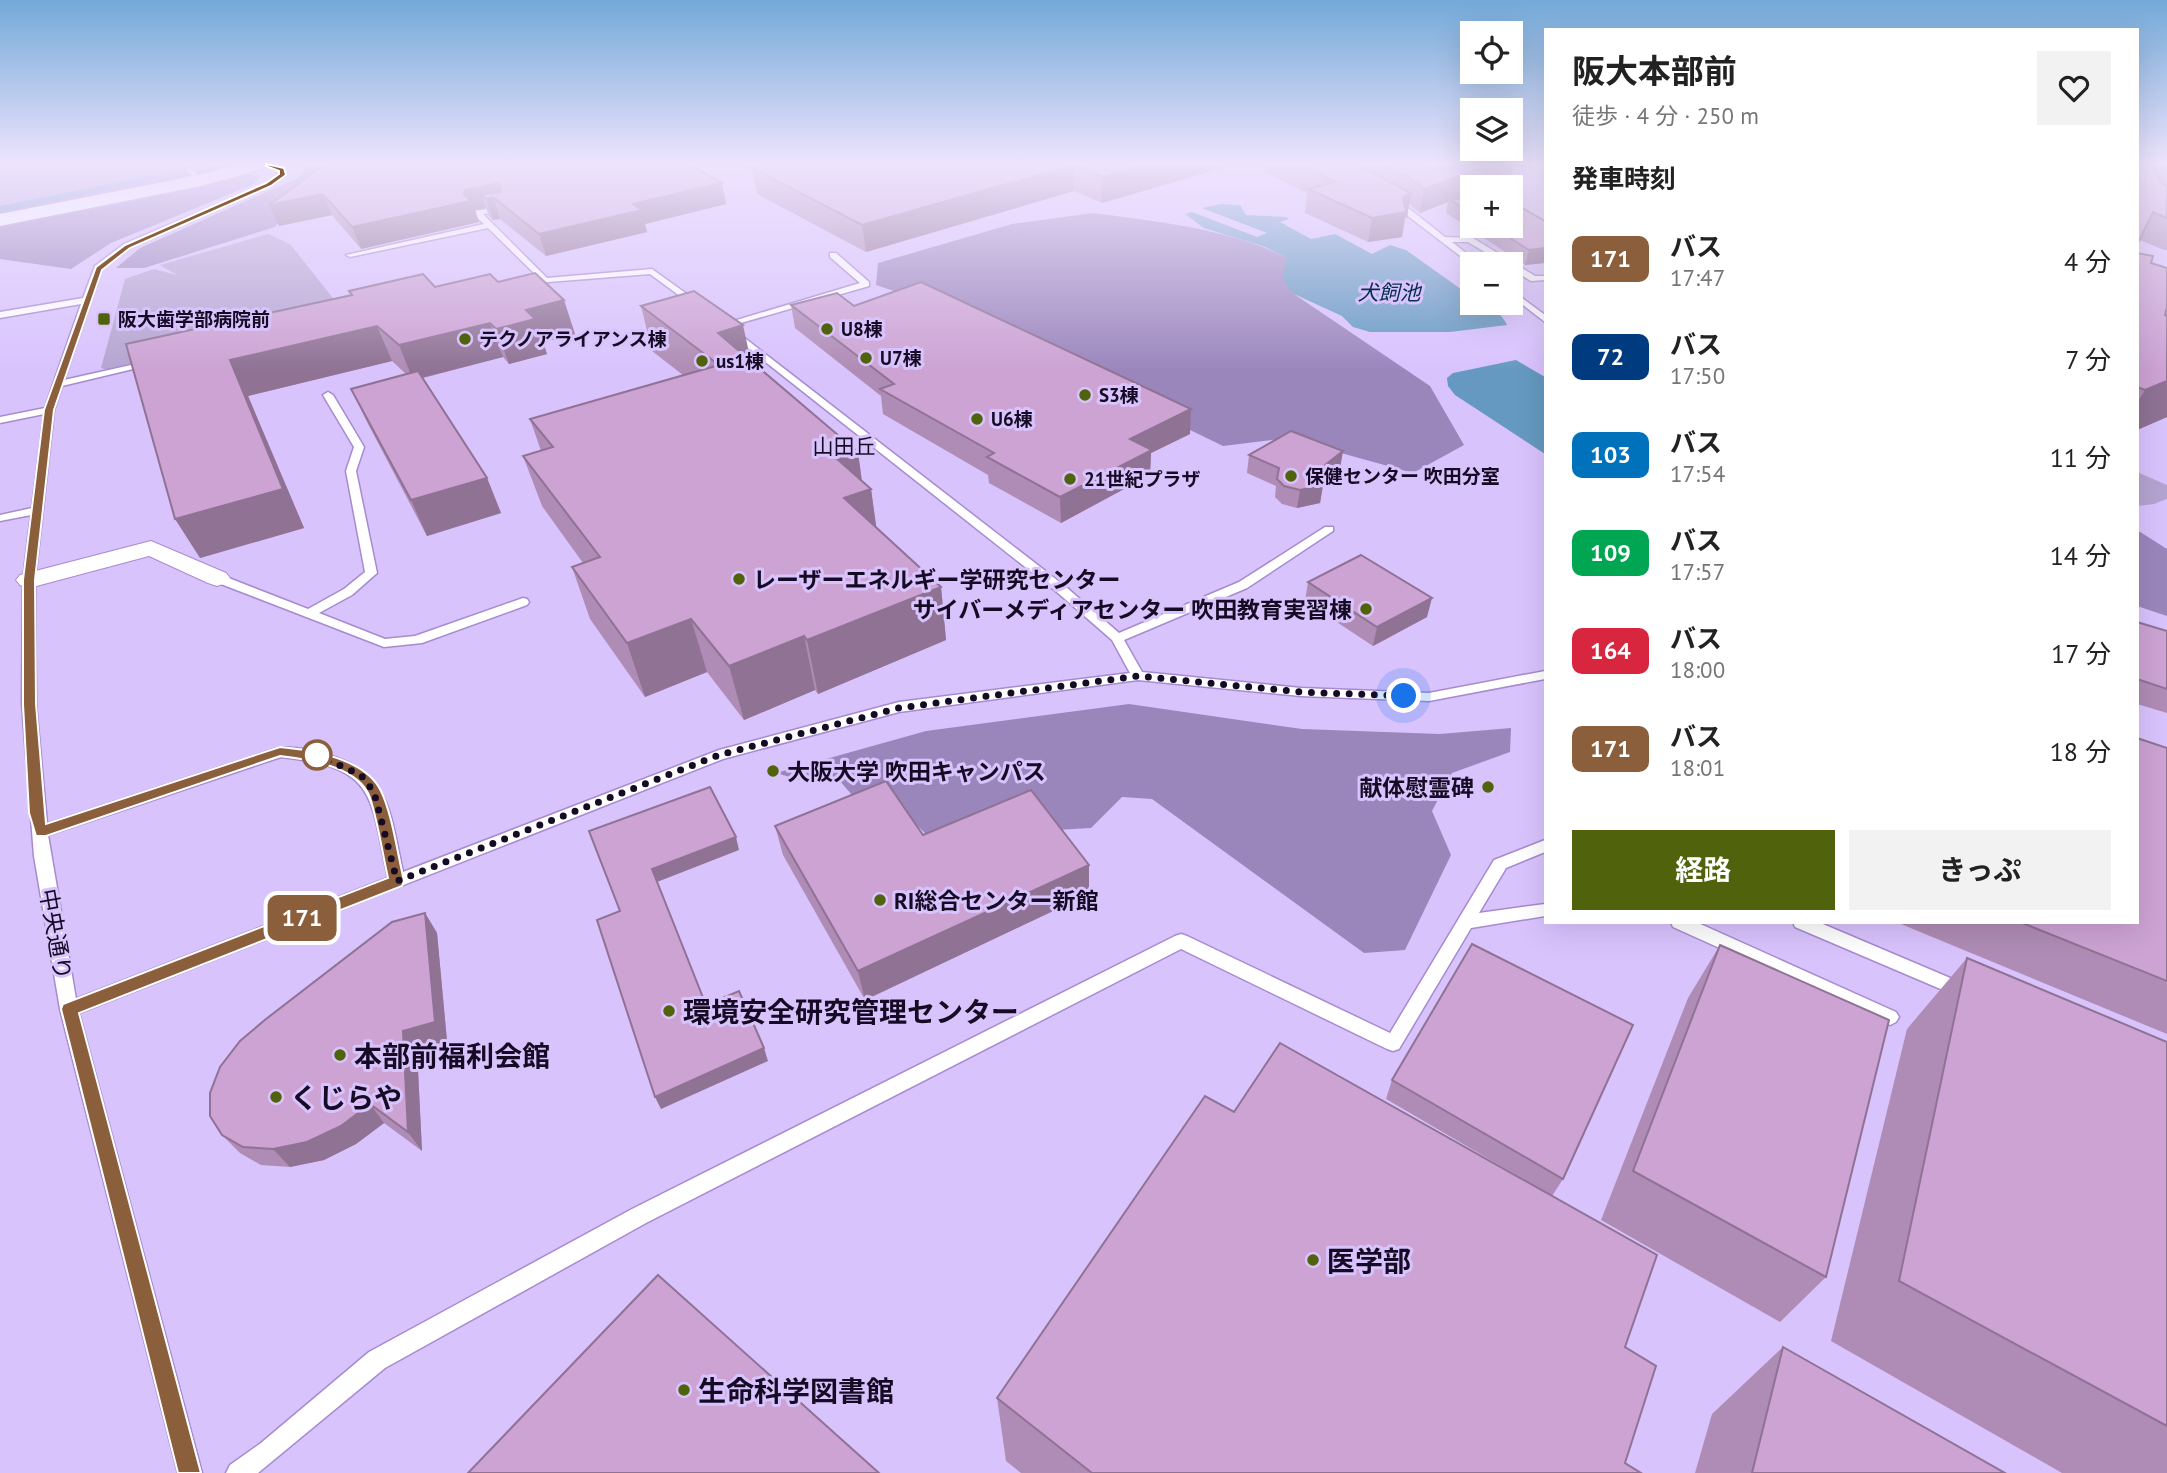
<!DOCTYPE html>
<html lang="ja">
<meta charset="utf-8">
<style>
body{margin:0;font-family:"PT Sans","Noto Sans JP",sans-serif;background:#f2f2f2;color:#222;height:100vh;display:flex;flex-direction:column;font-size:26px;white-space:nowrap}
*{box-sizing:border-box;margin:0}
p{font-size:23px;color:#767676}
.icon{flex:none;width:38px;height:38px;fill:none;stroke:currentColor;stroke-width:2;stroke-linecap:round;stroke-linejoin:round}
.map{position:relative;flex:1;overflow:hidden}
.side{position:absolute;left:1544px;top:28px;width:595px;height:896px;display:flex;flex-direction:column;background:#fff;border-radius:0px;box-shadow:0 7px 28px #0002}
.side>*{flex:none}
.badge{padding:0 14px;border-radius:10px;font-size:24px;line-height:46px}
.tools{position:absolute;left:1460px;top:21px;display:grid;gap:14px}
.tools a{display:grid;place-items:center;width:63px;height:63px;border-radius:0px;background:#fff;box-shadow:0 7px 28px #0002;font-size:35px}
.you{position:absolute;width:35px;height:35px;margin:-18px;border:5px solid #fff;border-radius:50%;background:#1a73e8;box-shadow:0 0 0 10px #1a73e833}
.map>.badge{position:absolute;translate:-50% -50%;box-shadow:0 0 0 4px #fff}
h2{padding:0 28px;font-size:26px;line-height:63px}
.round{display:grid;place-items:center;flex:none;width:74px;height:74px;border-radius:0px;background:#f2f2f2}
.headline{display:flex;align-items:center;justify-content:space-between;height:119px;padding:0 28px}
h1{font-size:33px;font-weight:700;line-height:52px}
.primary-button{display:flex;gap:14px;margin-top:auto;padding:14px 28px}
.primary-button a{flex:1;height:80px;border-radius:0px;background:#50630c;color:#fff;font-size:28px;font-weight:700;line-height:80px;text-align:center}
.primary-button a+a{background:#f2f2f2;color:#222}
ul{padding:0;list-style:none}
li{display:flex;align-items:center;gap:21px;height:98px;padding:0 28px}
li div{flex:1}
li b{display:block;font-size:26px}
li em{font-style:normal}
li .badge{min-width:77px;font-weight:700;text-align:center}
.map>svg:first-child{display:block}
.green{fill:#b4a4d0}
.forest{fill:#9b86bc}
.water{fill:#6599c1}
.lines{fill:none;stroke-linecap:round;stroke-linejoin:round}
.stream{stroke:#6599c1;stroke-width:5}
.service-casing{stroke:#a68bd0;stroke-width:3}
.minor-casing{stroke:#a68bd0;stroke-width:2}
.secondary-casing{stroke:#a68bd0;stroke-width:3}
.service{fill:#fff;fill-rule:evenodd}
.minor{fill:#fff;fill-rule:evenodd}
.secondary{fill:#fff;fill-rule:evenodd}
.wall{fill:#af8cb5}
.shaded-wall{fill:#8f7294}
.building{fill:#cca3d3;stroke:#8f7294;stroke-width:2}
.line{fill:#8b5e3c;stroke:#fff;stroke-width:2}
.walk{stroke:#160b24;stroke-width:7;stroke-dasharray:0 12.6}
.poi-dot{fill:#50630c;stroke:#d9c3fd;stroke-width:2.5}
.stop-dot{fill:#fff;stroke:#8b5e3c;stroke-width:3.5}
.labels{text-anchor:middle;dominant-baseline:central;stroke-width:6;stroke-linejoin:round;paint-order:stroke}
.far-poi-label{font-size:19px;font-weight:bold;fill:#160b24;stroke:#d9c3fd;text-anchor:start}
.far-water-label{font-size:21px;font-style:italic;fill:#04304b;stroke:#d9c3fd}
.far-neighbourhood-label{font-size:21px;fill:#160b24;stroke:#d9c3fd}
.poi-label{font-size:23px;font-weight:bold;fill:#160b24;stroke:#d9c3fd;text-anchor:start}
.street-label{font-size:23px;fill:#160b24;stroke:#d9c3fd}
.near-poi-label{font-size:28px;font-weight:bold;fill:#160b24;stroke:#d9c3fd;text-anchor:start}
</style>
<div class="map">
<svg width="2167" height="1473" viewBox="0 0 2167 1473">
<rect width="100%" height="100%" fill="#d9c3fd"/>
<!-- green -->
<g class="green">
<path d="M0 165H235L196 176 0 217Z"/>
<path d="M268 234 290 244 340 307 265 335 110 370 101 368 125 279 154 269 177 275 160 265Z"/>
<path d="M2137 472 2167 485V499L2154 504 2137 506Z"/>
</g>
<!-- forest -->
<g class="forest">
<path d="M309 165H396L295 201 275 227 144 268H116L140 248 298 178Z"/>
<path d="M216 167 225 169 0 215V206L170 173Z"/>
<path d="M249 174 260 176 254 184 111 243 71 269 0 259V226L128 202Z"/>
<path d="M1093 213C1159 222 1225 228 1286 257L1294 294 1430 386 1464 445 1413 473 1287 438 1223 446 929 303 876 285 878 263 1012 224Z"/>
<path d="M2137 530 2167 549V616L2137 606Z"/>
<path d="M1129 704 1302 729 1440 734 1511 728 1510 752 1452 773 1432 811 1451 855 1405 950 1364 953 1152 799 1122 797 1091 828 929 837 893 802 865 810 839 780 807 782 776 773 926 731Z"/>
</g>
<!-- water -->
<g class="water">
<path d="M1221 204 1240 205 1246 215 1286 217 1289 219 1280 222 1311 239 1335 234 1372 254 1390 245 1406 250 1472 297V303C1487 303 1501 312 1507 325L1450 332H1370L1353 327 1342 316 1294 294 1283 280 1286 257 1265 247 1204 228 1185 214 1192 212 1257 237 1267 233 1202 208Z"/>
<path d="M1516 360 1545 377V454L1455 395 1448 386 1447 378 1453 373Z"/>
</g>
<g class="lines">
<!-- stream -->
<path class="stream" d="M0 209 150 178"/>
<defs>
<g id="service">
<path d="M265 165 284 169 286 175 271 186 130 248 102 269 64 380 149 361 154 364 62 386 54 410 35 580 36 704 47 824 275 749C289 745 310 750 324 754 391 771 390 814 403 872L719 750 899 702 1130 673 1112 640 1058 593 730 334V330L733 329 1066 587 1119 633 1239 582 1325 527H1333V531L1247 588 1124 640 1142 672 1301 688 1429 693 1545 671V679L1429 701 1301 696 1138 680 899 712 723 759 79 1013 202 1473H178L60 1009 34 856 22 704 23 580 31 515 0 521V515L32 508 44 414 0 423V417L45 408 81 304 0 318V312L83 298 95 266 124 244 267 184 279 174V171ZM281 757C377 767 370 795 388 878L76 999 48 835Z"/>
<path d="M187 169H191L203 179V181H199L187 171Z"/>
<path d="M1391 199H1397L1445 237 1473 238 1535 276H1545V280L1531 281 1510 268V264H1505L1468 242H1452L1480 264 1472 265 1391 203Z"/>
<path d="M502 207H505V211L483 214 547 278 652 269 702 305 695 307 650 274 523 284V280L539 278 488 228 350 257 346 255 484 224 474 215V211Z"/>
<path d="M830 253H836L869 282V286L727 327 720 325 860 283 830 257Z"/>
<path d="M1510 289 1545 315V322L1510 295Z"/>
<path d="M328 392 333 395 364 447 356 471 377 573 352 595 319 613 385 639 415 636 523 598 527 599 529 602 527 605 422 643 384 647 213 581 211 578 213 575H221L308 609 344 589 365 572 346 471 354 447 323 395Z"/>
<path d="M1545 840V852L1506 868 1479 913 1545 904V916L1471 928 1399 1049 1393 1051 1387 1049 1181 949 646 1223 385 1368 258 1473H226L230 1465 261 1443 369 1352 632 1209 1175 936 1181 934 1187 936 1390 1033 1494 860Z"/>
<path d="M1671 922H1696L1896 1012 1899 1017 1896 1022 1890 1025 1884 1022 1673 927Z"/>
<path d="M1793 922H1818L1969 986 1972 991 1969 996 1963 998 1957 996 1795 927Z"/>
</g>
<path id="minor" d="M151 541 226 573 230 578 226 583 217 586 208 583 149 556 29 588 20 585 16 580 20 575Z"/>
<path id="secondary" d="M234 165H264L262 169 201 186 0 226V214L199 175Z"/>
</defs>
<!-- service casing -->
<use href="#service" class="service-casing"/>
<!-- minor casing -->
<use href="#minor" class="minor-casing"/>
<!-- secondary casing -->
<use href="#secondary" class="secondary-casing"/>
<!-- service -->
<use href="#service" class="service"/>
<!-- minor -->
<use href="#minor" class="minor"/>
<!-- secondary -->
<use href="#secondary" class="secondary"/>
</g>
<!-- wall -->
<g class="wall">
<path d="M325 165 726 204 645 224 647 232 546 256 500 219 493 220 489 216 486 208 475 210 479 222 361 249 332 215 279 226Z"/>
<path d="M767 165H1232L1102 203 1074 191 866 252 757 194 752 168Z"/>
<path d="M1266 165H1514L1511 179 1458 198H1472V226H1510L1545 221V263L1525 265 1446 213 1448 202 1420 213 1409 204 1407 217 1405 218 1402 237 1368 242 1305 213 1307 193 1265 172Z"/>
<path d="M2137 165H2167V250H2164L2140 240 2137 246Z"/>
<path d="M2137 253 2151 263 2167 268V417L2137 430Z"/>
<path d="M498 282 575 334 543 342 547 354 509 364 503 357 423 378 487 478 501 513 427 536 367 422 351 389 406 374 392 361 248 396 304 528 200 558 126 344 351 295 349 291 435 287Z"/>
<path d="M791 305 854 306 1190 434 1151 453 1150 475 1061 523 989 483 988 475 883 414 881 396 795 328Z"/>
<path d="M641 306 751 360 858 452 862 481 871 489 876 528 941 587 946 640 818 694 815 690 744 720 707 672 645 697 590 619 572 567 583 563 542 506 523 456 541 451 530 419 683 375 652 351Z"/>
<path d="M1249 455 1340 469 1322 483 1323 485 1320 503 1297 508 1282 504 1275 497 1276 486 1247 473Z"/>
<path d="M1308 582 1427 617 1373 646 1305 601Z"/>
<path d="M2137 622 2167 631V713L2137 704Z"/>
<path d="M2167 748V1034L1896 922H2137Z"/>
<path d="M775 826 1089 865V894L865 1000 783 855Z"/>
<path d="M425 913 437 933 447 1041 417 1050 422 1151 384 1123 356 1144 324 1160 290 1167 261 1165 240 1153 222 1135Z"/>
<path d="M1720 945 1826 1277 1780 1322 1601 1220 1688 998Z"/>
<path d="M1967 958 2167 1042V1473H2062L1831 1341 1907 1029Z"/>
<path d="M1392 1080 1563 1179 1552 1196 1386 1099Z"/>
<path d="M1625 1347V1463L1641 1473H1021L1006 1461 997 1398Z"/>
<path d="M1783 1347 2005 1473H1695L1712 1414Z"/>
</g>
<!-- shaded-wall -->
<g class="shaded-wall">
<path d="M1074 165V191L866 252 862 225Z"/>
<path d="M1144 165H1232L1102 203V177Z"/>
<path d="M1488 165H1514L1511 179 1488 187H1472V193L1452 201 1449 199 1448 202 1420 213 1424 189Z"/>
<path d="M498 183 505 204 493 197 500 219 493 220 486 199 482 195 486 208 475 210 479 222 361 249 352 227 464 194 465 190Z"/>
<path d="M722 183 726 204 645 224 647 232 546 256 539 234 633 204Z"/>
<path d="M1411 193 1407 217 1405 218 1402 237 1368 242 1372 218 1403 197Z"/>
<path d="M323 194 332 215 279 226 269 205Z"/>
<path d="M1545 248V263L1525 265 1529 250Z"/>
<path d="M564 300 575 334 543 342 547 354 509 364 496 329 526 310Z"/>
<path d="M490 323 503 357 413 380 399 345Z"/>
<path d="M743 325 753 371 718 333Z"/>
<path d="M377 326 392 361 248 396 304 528 200 558 175 519 230 360Z"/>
<path d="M2167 381V417L2137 430V403L2145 390Z"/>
<path d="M1191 409 1190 434 1151 453 1150 475 1061 523 1060 497 1130 439Z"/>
<path d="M1343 451 1340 469 1318 486 1323 485 1320 503 1297 508 1300 490 1316 472Z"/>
<path d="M858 452 863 491 871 489 878 539 852 549 837 459Z"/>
<path d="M487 478 501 513 427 536 411 500Z"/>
<path d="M941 587 946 640 818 694 807 640Z"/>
<path d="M1432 598 1427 617 1373 646 1377 627Z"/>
<path d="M691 619 707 672 645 697 627 643Z"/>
<path d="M804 636 815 690 744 720 729 666Z"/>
<path d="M736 837 739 850 657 882 652 869Z"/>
<path d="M1089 865V894L865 1000 858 971Z"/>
<path d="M425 913 437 933 447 1041 417 1050 422 1151 408 1132 403 1031Z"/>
<path d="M764 1048 768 1061 661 1109 655 1097Z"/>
<path d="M370 1104 384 1123 356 1144 324 1160 290 1167 273 1149Z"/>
</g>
<!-- building -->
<g class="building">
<path d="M325 165H690L722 183 633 204 642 210 539 234 493 197 486 199 482 195 500 192 501 186 498 183 465 190 464 194 471 201 352 227 323 194 269 205Z"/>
<path d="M767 165H1144L1102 177 1074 165 862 225 752 168Z"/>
<path d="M1300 165H1358L1411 193 1403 197 1406 212 1372 218 1308 189 1336 182Z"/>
<path d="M1383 165H1421L1463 171 1470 166 1469 165H1490L1424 189 1409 177Z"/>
<path d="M2137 165H2151L2161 183 2167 186V218L2153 212 2137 245Z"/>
<path d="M1472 198V213L1449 199Z"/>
<path d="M1510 201 1545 221V248L1529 250 1491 226H1510Z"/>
<path d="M2137 253 2153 256 2151 263 2167 268V307L2165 315 2167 316V381L2145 390 2137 387Z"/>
<path d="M535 273 564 300 526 310 535 319 496 329 490 323 399 345 377 326 230 360 283 489 175 519 126 344 352 295 349 291 423 274 435 287 490 274 498 282Z"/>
<path d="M921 282 1191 409 1130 439 1152 450 1060 497 987 457 994 453 880 389 894 384 791 305 837 293 854 306Z"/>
<path d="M694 291 743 325 718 333 858 452 837 459 871 489 844 498 941 587 807 640 804 636 729 666 691 619 627 643 572 567 600 557 523 456 553 447 530 419 719 365 641 306Z"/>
<path d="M418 371 487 478 411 500 351 389Z"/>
<path d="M1291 431 1343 451 1316 472 1323 485 1300 490 1284 486 1277 479 1279 468 1249 455Z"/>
<path d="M1361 555 1432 598 1377 627 1308 582Z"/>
<path d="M2137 622 2167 631V689L2137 679Z"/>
<path d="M2137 738 2167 748V981L2020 922H2137Z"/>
<path d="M886 781 923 835 1031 790 1089 865 858 971 775 826Z"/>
<path d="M710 787 736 837 652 869 706 1005 739 991 764 1048 655 1097 597 920 620 911 589 831Z"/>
<path d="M425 913 435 1022 403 1031 408 1132 370 1104 341 1126 307 1142 273 1149 243 1147 222 1135 210 1116V1093L220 1067 240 1041 266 1019 392 922Z"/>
<path d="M1472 944 1633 1025 1563 1179 1392 1080Z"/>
<path d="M1720 945 1889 1020 1826 1277 1633 1171Z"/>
<path d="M1967 958 2167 1042V1426L1899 1281Z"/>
<path d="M1280 1043 1657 1255 1625 1347 1656 1366 1625 1463 1641 1473H1092L997 1398 1205 1096 1234 1112Z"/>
<path d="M658 1275 879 1473H468Z"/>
<path d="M1783 1347 2005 1473H1752Z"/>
</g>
<!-- sky -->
<linearGradient id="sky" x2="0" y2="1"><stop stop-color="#73a9d8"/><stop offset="0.44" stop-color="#eee4fe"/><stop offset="1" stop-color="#eee4fe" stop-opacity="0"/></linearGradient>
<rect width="2167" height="371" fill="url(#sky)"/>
<!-- line -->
<path class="line" d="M266 164 284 168 286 175 271 186 130 248 102 270 54 410 35 580 36 704 46 824 280 747C312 750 365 758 381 791 392 813 398 856 404 881L402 886 79 1013 201 1473H178L61 1009 63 1004 388 878C383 857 376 810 368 793 354 766 307 759 280 756L46 836H36L29 813 23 704V580L44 410 96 267 125 245 266 183 279 174V171L266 166Z"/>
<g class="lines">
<!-- walk -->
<path class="walk" d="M317 755 361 775 374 792 397 881 719 755 899 708 1138 676 1301 692 1404 696"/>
</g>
<!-- markers -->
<g class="poi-dot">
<rect x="97" y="312" width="14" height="14" rx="3.5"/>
<circle cx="827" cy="329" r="7"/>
<circle cx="465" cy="339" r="7"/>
<circle cx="866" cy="358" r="7"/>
<circle cx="702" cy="361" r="7"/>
<circle cx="1085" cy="395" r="7"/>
<circle cx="977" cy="419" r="7"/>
<circle cx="1291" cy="476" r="7"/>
<circle cx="1070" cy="479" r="7"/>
<circle cx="739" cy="579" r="7"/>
<circle cx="1366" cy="609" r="7"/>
<circle cx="773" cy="771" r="7"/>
<circle cx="1488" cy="787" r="7"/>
<circle cx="880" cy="900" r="7"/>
<circle cx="669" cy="1011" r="7"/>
<circle cx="340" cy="1055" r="7"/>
<circle cx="276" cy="1097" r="7"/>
<circle cx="1313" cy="1260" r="7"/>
<circle cx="684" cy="1390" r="7"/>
</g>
<circle class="stop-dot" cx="317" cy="755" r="14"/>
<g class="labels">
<!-- far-poi labels -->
<g class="far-poi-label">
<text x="118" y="319">阪大歯学部病院前</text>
<text x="841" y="329">U8棟</text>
<text x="479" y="339">テクノアライアンス棟</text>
<text x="880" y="358">U7棟</text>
<text x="716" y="361">us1棟</text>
<text x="1099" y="395">S3棟</text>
<text x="991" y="419">U6棟</text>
<text x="1305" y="476">保健センター 吹田分室</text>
<text x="1084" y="479">21世紀プラザ</text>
</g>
<!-- far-water labels -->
<g class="far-water-label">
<text x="1389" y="292">犬飼池</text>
</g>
<!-- far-neighbourhood labels -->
<g class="far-neighbourhood-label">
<text x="844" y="446">山田丘</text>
</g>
<!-- poi labels -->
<g class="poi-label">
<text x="753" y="579">レーザーエネルギー学研究センター</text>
<text x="1352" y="609" text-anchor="end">サイバーメディアセンター 吹田教育実習棟</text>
<text x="787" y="771">大阪大学 吹田キャンパス</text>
<text x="1474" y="787" text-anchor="end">献体慰霊碑</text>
<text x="894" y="900">RI総合センター新館</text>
</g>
<!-- street labels -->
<g class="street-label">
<text transform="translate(56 934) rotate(80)">中央通り</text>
</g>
<!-- near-poi labels -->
<g class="near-poi-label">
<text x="683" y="1011">環境安全研究管理センター</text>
<text x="354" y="1055">本部前福利会館</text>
<text x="290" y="1097">くじらや</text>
<text x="1327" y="1260">医学部</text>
<text x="698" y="1390">生命科学図書館</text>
</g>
</g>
</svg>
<div class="tools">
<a><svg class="icon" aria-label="locate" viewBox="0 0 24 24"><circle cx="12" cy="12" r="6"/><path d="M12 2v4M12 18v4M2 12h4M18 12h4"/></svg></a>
<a><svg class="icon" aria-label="layers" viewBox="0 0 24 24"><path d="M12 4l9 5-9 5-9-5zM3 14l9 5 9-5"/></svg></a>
<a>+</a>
<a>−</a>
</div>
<div class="you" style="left:1404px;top:696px"></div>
<b class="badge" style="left:302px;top:918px;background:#8b5e3c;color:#fff">171</b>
<section class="side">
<div class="headline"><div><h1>阪大本部前</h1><p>徒歩 · 4 分 · 250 m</p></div><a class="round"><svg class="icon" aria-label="heart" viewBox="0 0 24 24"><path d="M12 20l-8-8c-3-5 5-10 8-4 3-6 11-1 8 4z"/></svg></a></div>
<h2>発車時刻</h2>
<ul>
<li><span class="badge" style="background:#8b5e3c;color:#fff">171</span><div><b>バス</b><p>17:47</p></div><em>4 分</em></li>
<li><span class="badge" style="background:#003b80;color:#fff">72</span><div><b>バス</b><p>17:50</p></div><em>7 分</em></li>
<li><span class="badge" style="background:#0072bc;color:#fff">103</span><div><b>バス</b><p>17:54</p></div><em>11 分</em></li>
<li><span class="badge" style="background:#00a651;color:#fff">109</span><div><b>バス</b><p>17:57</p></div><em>14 分</em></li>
<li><span class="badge" style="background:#d7263d;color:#fff">164</span><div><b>バス</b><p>18:00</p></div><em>17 分</em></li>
<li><span class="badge" style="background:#8b5e3c;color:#fff">171</span><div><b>バス</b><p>18:01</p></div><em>18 分</em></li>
</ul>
<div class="primary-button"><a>経路</a><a>きっぷ</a></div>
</section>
</div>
